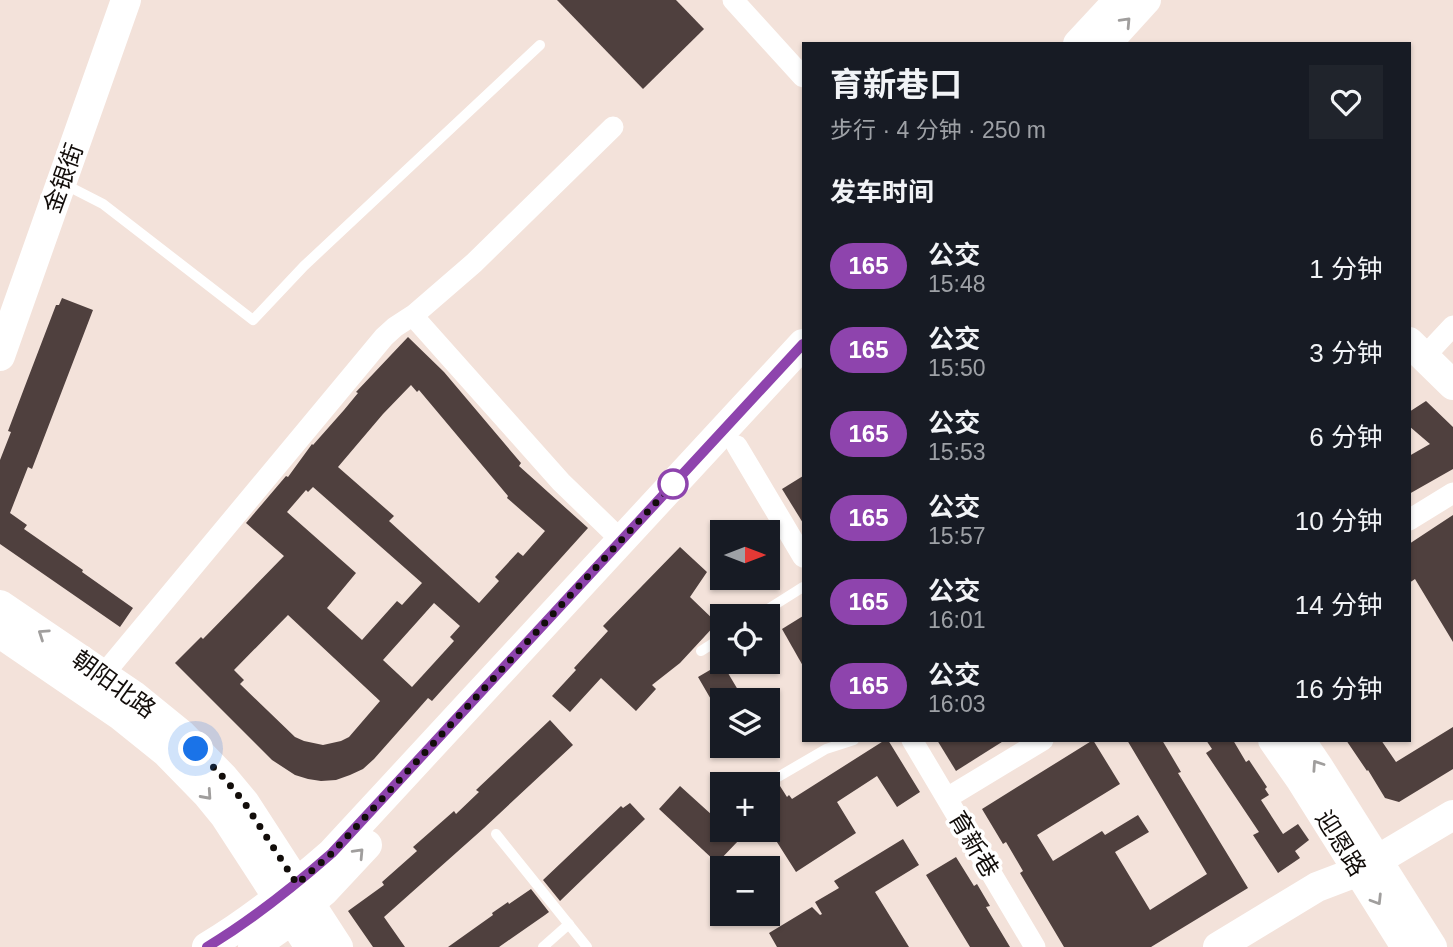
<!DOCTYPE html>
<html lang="zh">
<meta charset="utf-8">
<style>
body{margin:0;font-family:Arial,"Noto Sans SC",sans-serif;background:#20242c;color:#f1f3f6;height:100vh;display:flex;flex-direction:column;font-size:26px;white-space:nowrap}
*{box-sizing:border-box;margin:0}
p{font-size:23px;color:#9ea1a6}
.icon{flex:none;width:38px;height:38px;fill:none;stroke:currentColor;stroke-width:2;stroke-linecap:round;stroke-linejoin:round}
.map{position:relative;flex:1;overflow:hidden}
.side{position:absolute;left:802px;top:42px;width:609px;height:700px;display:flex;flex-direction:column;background:#171b24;border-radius:0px;box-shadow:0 2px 5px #0004}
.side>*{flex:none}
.badge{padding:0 14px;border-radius:23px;font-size:24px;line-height:46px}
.needle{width:46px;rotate:90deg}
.buttons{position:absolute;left:710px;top:520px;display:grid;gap:14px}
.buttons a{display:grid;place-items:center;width:70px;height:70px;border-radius:0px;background:#171b24;box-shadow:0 2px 5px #0004;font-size:35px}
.you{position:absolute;width:35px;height:35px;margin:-18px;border:5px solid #fff;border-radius:50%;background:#1a73e8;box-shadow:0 0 0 10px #1a73e833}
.map>.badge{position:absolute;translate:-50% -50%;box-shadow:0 0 0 4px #fff}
h2{padding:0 28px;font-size:26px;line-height:63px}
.round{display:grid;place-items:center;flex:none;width:74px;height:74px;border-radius:0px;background:#20242c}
.overview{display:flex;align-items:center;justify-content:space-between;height:119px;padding:0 28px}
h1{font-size:33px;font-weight:700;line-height:52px}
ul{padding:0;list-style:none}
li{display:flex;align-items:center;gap:21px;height:84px;padding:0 28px}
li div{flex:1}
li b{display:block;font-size:26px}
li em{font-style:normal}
li .badge{min-width:77px;font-weight:700;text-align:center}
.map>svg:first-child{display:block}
.building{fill:#4f403e;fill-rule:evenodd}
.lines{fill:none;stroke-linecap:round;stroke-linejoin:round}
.lane{stroke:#fff;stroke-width:10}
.street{stroke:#fff;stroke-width:21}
.secondary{stroke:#fff;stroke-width:30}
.oneway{stroke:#a09e9d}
.line-casing{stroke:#fff;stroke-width:16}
.line{stroke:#8e44ad;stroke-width:10}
.walk{stroke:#120d0a;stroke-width:7;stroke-dasharray:0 12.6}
.stop-dot{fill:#fff;stroke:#8e44ad;stroke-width:3.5}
.labels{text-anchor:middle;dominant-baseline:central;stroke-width:7;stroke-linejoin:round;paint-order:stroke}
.street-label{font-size:24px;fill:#120d0a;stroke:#fff}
</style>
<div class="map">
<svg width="1453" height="947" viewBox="0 0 1453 947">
<rect width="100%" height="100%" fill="#f3e2da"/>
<!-- building -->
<g class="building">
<path d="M557 0H676L704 29 643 89Z"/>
<path d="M62 298 93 310 32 469 28 467 10 513 27 525 24 529 83 570 82 572 133 608 120 627 0 544V460L11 432 8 431 25 386 56 305H59Z"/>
<path d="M408 337 444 372 521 463 519 466 588 528 432 701 428 698 374 759 363 769 350 775 336 780 321 781 308 779 295 775 272 760 175 663 201 637 203 639 284 556 246 523 286 476 288 477 312 444 313 445 344 410 358 393 356 392ZM411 385 417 392 419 390 508 496 507 498 545 531 523 556 518 552 495 577 499 581 479 603 389 521 394 516 338 467 383 414ZM313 487 422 583 402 605 397 601 362 640 327 608 356 573 287 512 306 490 308 492ZM434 603 460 626 450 637 454 641 412 687 383 660ZM288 615 380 701 349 737 341 741 323 745 304 741 295 737 240 684 244 680 234 670Z"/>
<path d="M1426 401 1453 427V469L1409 494V456L1430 444 1409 426V412Z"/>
<path d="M803 476V523L782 489Z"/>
<path d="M1453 515V642L1415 579 1409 583V544Z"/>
<path d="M680 547 707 572 690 597 717 623 680 663 652 685 656 689 636 711 601 678 570 712 552 696 576 670 574 668 608 631 603 626Z"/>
<path d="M803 616V666L782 629Z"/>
<path d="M722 663 744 700H723V720L698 677Z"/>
<path d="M550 720 573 745 484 828 384 917 405 947H373L348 911 384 885 382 882 417 851 413 847 454 811 456 814 479 792 476 790Z"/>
<path d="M1453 727V769L1399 802 1385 798 1368 770 1367 771 1346 740H1381L1396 762Z"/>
<path d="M885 740H888L920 792 897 807 877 776 837 802 856 833 796 872 768 828V794L780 786 787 797 789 795 792 799Z"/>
<path d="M937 740H1005L956 771Z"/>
<path d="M1093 740 1120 784 1037 835 1053 861 1102 831 1105 835 1138 815 1149 832 1115 852 1150 910 1207 874 1127 740H1162L1181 772 1178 773 1248 888 1151 947H1064L1020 873 1023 871 1006 842 1003 844 982 809Z"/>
<path d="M1206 740H1233L1246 762 1249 760 1267 787 1265 789 1269 795 1261 800 1283 834 1298 824 1309 840 1295 851 1300 858 1278 873 1253 835 1259 832 1206 753 1212 749Z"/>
<path d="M680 786 723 825V830H728L739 840 717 863 659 809Z"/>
<path d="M630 803 645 819 560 901 543 880 621 806 623 808Z"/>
<path d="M903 839 919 865 875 892 909 947H777L769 933 812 907 820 915 822 914 815 902 839 888 834 881Z"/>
<path d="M956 857 974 886 977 884 990 906 986 907 1010 947H970L926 875Z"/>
<path d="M531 889 549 912 545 915 499 947H448L493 915 492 913 508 902 509 904Z"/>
</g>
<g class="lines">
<!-- lane -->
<g class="lane">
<path d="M62 183 103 204 253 320 304 266 540 45"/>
<path d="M757 616 803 587"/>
<path d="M701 651 723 637"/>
<path d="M766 784 826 749 854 740"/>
<path d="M496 834 587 947"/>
<path d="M543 947 569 924"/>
</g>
<!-- street -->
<g class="street">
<path d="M733 0 803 77"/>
<path d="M413 316 561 482 621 540"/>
<path d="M1424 357 1453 326"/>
<path d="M737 446 803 557"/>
<path d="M1409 520 1453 493"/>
<path d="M103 675 384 337 395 327 415 314 474 263 613 127"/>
<path d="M912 740 1035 947"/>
<path d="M947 798 1043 740"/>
</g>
<!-- secondary -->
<g class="secondary">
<path d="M1078 44 1116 3"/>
<path d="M1106 44 1146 0"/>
<path d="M1409 342 1453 385"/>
<path d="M0 356 126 0"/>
<path d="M0 605 134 696 182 735 224 778 244 802 338 947"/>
<path d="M0 633 120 715 166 752 207 794 225 816 310 947"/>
<path d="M1273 740 1301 780 1406 947"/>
<path d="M1300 740 1319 768 1432 947"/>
<path d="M207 947C252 920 292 888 332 853L803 344"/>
<path d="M253 947 280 928 324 891 367 845"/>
<path d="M1218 947 1317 887 1359 871 1453 815"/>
</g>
</g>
<!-- one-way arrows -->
<defs><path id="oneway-chevron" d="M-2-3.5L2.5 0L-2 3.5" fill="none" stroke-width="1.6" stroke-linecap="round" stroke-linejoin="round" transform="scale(1.75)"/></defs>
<g class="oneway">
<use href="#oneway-chevron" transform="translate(1126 22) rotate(-47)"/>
<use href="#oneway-chevron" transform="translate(43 634) rotate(-146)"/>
<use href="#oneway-chevron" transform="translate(1317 765) rotate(-124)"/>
<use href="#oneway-chevron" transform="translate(207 795) rotate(48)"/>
<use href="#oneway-chevron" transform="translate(359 853) rotate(-47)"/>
<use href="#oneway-chevron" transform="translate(1377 900) rotate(58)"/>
</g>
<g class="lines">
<defs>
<path id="line" d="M207 947C252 920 292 888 332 853L803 344"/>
</defs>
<!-- line casing -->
<use href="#line" class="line-casing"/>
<!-- line -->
<use href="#line" class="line"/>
<!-- walk -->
<path class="walk" d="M196 749 224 778 244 802 297 884 332 853 676 481 673 484"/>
</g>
<!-- markers -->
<circle class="stop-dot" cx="673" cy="484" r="14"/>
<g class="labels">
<!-- street labels -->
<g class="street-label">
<text transform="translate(63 178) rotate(-70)">金银街</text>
<text transform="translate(114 684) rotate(36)">朝阳北路</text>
<text transform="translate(1341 843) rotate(58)">迎恩路</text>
<text transform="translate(974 844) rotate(59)">育新巷</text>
</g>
</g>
</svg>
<div class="buttons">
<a><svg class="needle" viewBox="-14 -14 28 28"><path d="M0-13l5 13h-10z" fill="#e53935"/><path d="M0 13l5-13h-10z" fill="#9ea1a6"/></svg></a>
<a><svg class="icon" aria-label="locate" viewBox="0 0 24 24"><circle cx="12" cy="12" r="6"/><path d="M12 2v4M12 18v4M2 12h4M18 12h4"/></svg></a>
<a><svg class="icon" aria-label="layers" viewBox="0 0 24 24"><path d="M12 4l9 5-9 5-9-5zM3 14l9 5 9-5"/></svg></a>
<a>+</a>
<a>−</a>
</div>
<div class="you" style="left:196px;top:749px"></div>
<section class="side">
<div class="overview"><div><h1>育新巷口</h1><p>步行 · 4 分钟 · 250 m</p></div><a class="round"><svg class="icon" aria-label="heart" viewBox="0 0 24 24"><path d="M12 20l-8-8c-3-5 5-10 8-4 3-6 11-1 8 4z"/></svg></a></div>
<h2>发车时间</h2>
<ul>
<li><span class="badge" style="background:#8e44ad;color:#fff">165</span><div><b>公交</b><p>15:48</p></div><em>1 分钟</em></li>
<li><span class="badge" style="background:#8e44ad;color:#fff">165</span><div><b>公交</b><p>15:50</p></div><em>3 分钟</em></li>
<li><span class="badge" style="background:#8e44ad;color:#fff">165</span><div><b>公交</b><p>15:53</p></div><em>6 分钟</em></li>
<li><span class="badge" style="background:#8e44ad;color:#fff">165</span><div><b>公交</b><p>15:57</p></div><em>10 分钟</em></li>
<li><span class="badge" style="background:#8e44ad;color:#fff">165</span><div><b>公交</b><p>16:01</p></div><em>14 分钟</em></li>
<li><span class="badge" style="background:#8e44ad;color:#fff">165</span><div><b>公交</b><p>16:03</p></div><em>16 分钟</em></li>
</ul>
</section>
</div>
